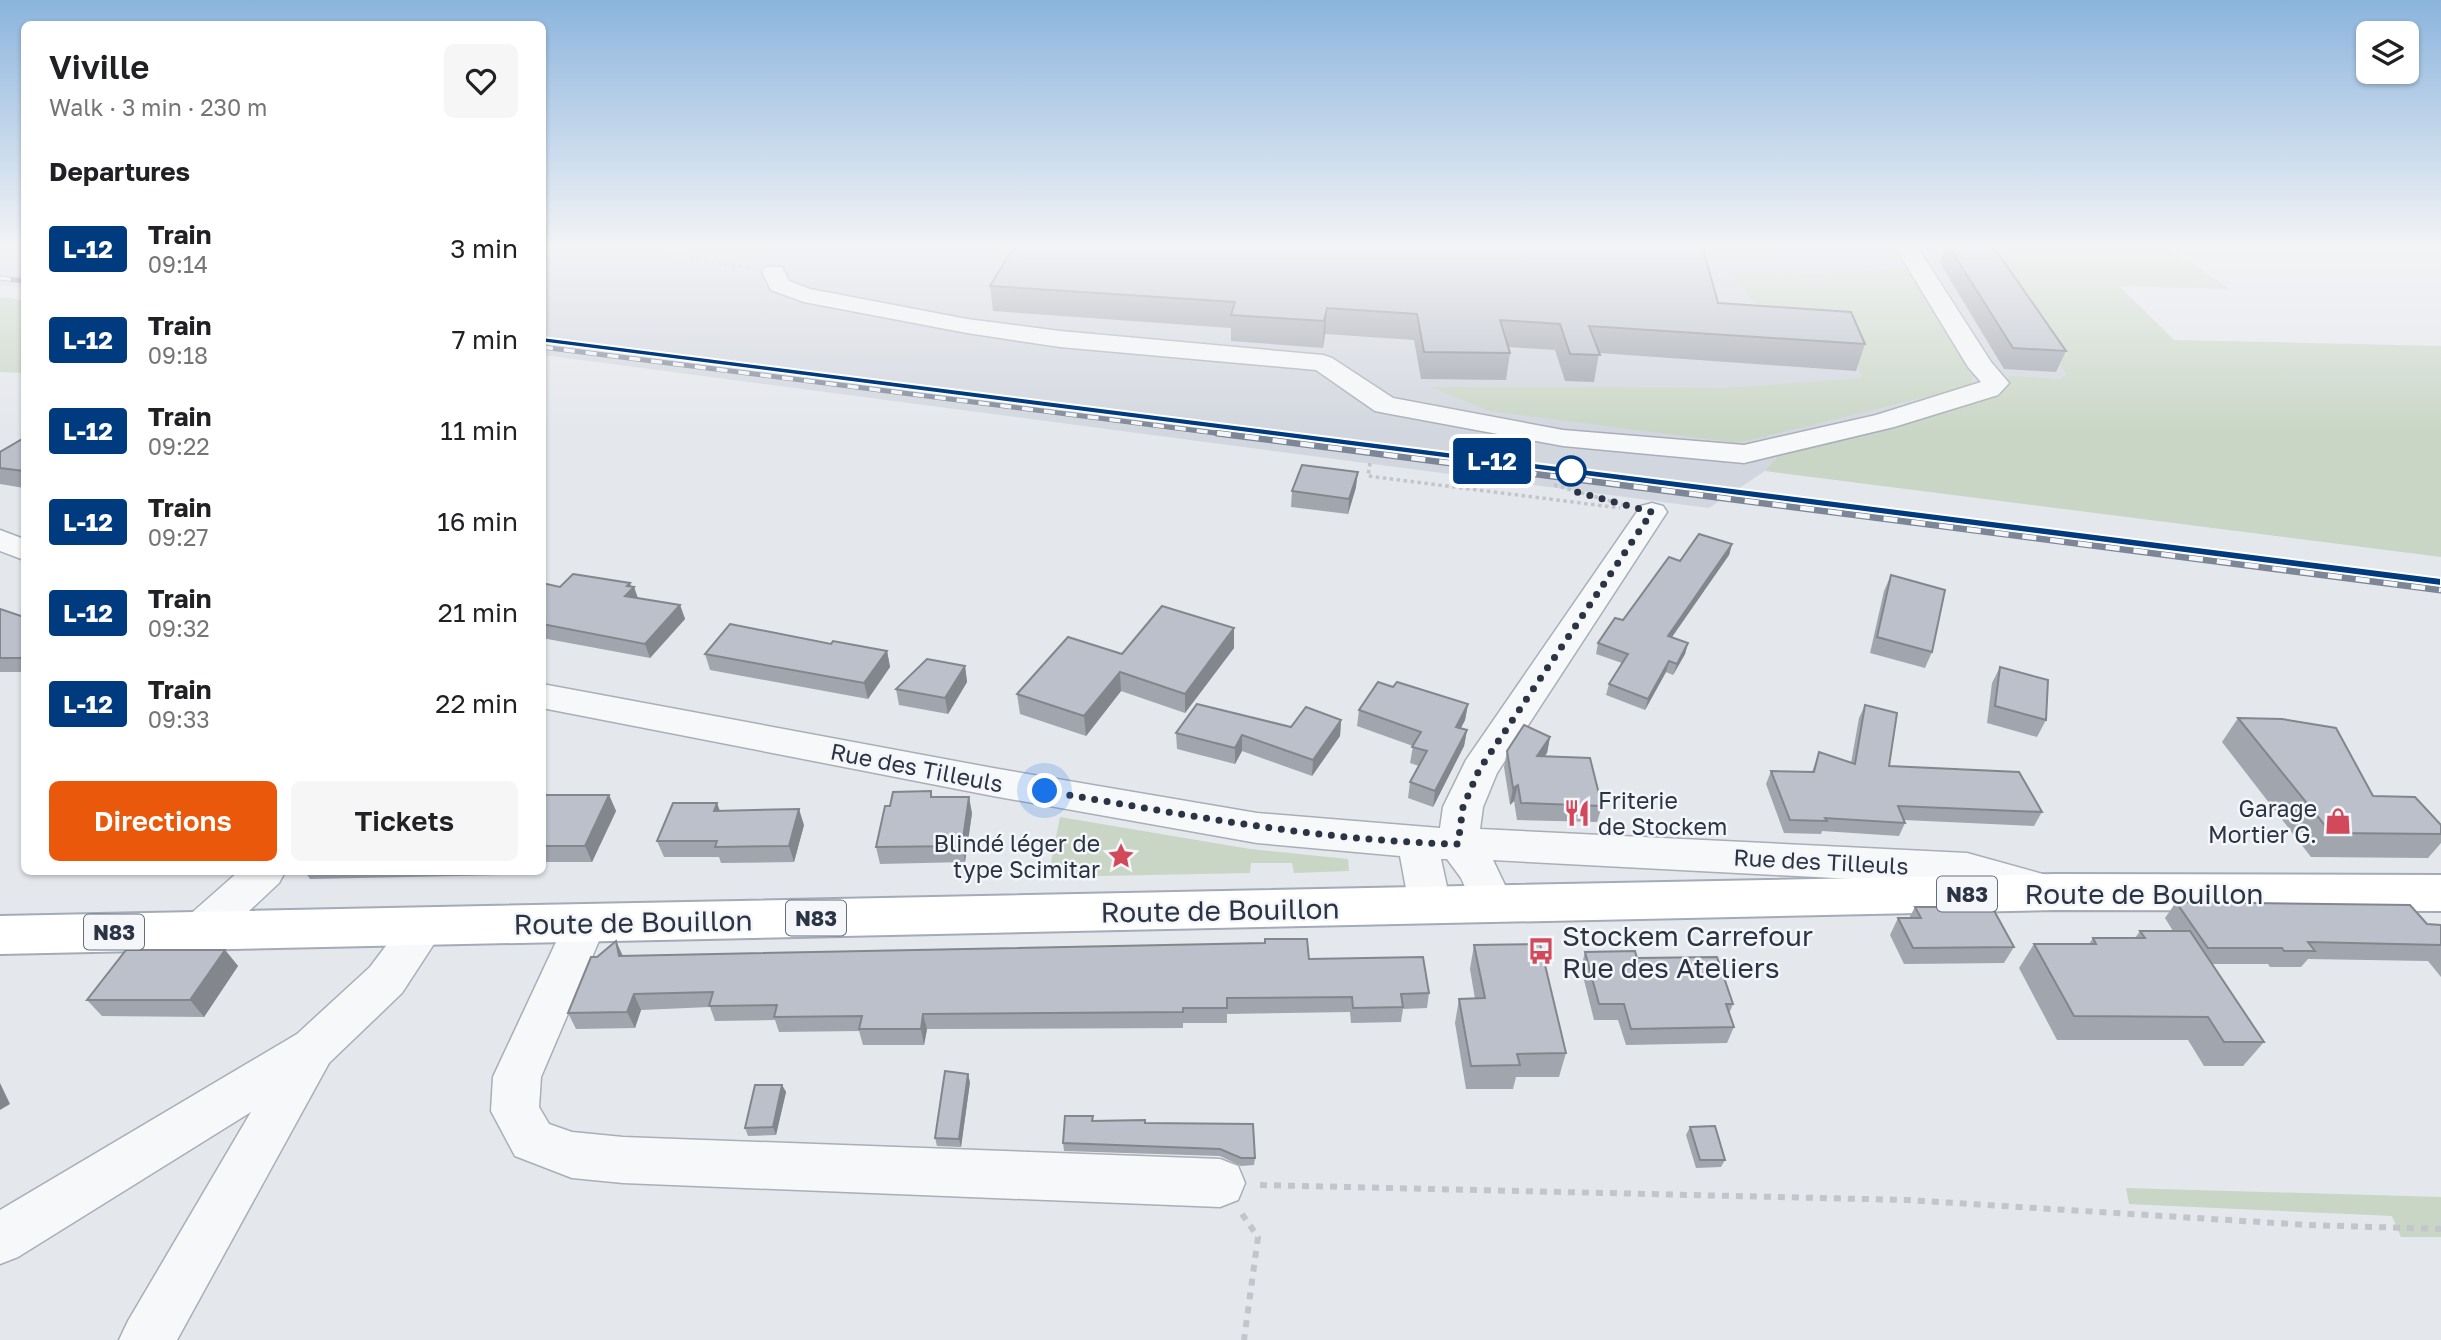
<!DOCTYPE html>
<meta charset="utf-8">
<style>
body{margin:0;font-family:"Golos Text",sans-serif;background:#f6f6f6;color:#202124;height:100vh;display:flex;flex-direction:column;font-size:26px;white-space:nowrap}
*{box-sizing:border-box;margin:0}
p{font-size:23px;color:#757577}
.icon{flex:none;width:38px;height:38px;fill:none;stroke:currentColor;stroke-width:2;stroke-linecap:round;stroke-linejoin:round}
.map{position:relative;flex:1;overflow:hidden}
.drawer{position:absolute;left:21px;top:21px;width:525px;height:854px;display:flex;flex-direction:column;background:#fff;border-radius:10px;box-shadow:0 2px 5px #0004}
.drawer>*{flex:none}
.badge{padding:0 14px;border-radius:5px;font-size:24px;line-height:46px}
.controls{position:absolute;left:2356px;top:21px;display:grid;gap:14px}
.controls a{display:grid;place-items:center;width:63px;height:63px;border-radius:10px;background:#fff;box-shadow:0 2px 5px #0004;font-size:35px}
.you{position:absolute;width:35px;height:35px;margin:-18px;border:5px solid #fff;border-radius:50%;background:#1a73e8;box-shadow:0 0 0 10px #1a73e833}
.map>.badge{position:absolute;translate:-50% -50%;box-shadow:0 0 0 4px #fff}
h2{padding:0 28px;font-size:26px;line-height:63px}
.round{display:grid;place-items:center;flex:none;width:74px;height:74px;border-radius:10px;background:#f6f6f6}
.head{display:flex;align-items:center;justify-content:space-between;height:119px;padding:0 28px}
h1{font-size:33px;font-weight:600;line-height:52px}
.action{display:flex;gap:14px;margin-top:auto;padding:14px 28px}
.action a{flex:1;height:80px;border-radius:10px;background:#ea580c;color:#fff;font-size:28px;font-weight:600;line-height:80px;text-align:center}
.action a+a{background:#f6f6f6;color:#202124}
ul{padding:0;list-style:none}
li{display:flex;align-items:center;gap:21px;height:91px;padding:0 28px}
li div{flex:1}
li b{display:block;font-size:26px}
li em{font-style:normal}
li .badge{min-width:77px;font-weight:700;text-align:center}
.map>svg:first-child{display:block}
.built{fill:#d2d6de}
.green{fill:#c9d6c5}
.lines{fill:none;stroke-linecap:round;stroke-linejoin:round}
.minor-casing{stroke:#a9aeb7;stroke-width:3}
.major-casing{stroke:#a3abb8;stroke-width:4}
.path-far1{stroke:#c2c5cb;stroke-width:3.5;stroke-dasharray:3.5 3.5;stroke-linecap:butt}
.path{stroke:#c2c5cb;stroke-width:6;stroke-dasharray:7 7;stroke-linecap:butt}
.minor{fill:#f7f8fa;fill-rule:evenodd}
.major{fill:#fff;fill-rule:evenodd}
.rail-far1-casing{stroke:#7d8696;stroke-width:5}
.rail-casing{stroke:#7d8696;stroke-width:7}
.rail-far1{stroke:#f4f6f9;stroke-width:3.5;stroke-dasharray:11;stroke-linecap:butt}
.rail{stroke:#f4f6f9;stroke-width:4.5;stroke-dasharray:14;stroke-linecap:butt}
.wall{fill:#a1a5ae}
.shaded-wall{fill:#83868d}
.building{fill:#bbc0ca;stroke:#83868d;stroke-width:2}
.line{fill:#003b80;stroke:#fff;stroke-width:2}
.walk{stroke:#2b3445;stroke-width:7;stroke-dasharray:0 12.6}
.stop-dot{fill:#fff;stroke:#003b80;stroke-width:3.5}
.labels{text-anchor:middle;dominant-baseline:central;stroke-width:5;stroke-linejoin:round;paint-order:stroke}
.shield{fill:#f4f6f9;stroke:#676e7b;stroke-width:2}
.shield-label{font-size:21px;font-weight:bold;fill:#2b3445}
.street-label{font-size:23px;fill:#2b3445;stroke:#f4f6f9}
.poi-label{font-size:23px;fill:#2b3445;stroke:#f4f6f9;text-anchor:end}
.near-street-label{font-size:28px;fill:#2b3445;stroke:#f4f6f9}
.near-poi-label{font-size:28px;fill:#2b3445;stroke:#f4f6f9;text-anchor:start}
</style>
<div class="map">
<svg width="2441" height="1340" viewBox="0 0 2441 1340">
<rect width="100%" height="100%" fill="#e4e7ec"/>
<!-- built -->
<g class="built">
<path d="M0 245H24V288L0 285Z"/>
<path d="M543 245H1916L1947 258 1990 259 2066 374 2061 379 2009 375 2001 395 1940 414 1777 457 1765 471 1709 508 543 355Z"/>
</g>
<!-- green -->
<g class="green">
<path d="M1916 245H2165L2230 289 2119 286 2174 340 2441 346V557L1765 471 1777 457 1940 414 2001 395 2009 375 2060 379 2066 374 1990 259 1947 258Z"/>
<path d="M1911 268 1973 374 1971 384 1946 392 1738 443 1490 411 1431 387 1725 388 1862 378 1844 336C1828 334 1805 335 1790 328 1771 320 1739 291 1733 271L1816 274Z"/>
<path d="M0 297 24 300V373L0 372Z"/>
<path d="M1060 817 1250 849 1348 859 1349 871 1294 873 1292 863H1251L1250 873 1048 877Z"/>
<path d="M2126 1188 2441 1197V1237H2401L2392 1216 2129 1204Z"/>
</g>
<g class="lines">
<defs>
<g id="minor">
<path d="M1894 245H1916L1991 362 2009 383 1998 395 1894 427 1744 463 1563 446 1385 413 1375 411 1316 370 1060 347 967 333 804 302 771 290 762 272 766 267H782L789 281 810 289 967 319 1060 331 1323 355 1332 358 1393 398 1563 430 1744 445 1876 415 1981 382 1968 367Z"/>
<path d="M1652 503 1663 506 1667 512 1497 773 1483 807 1480 829 1967 853 2050 876 2056 887 2050 898 2035 903 1967 885 1493 860 1514 904 1508 916 1493 921 1478 916 1461 878 1447 859H1441L1451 905 1445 917 1430 922 1415 917 1409 905 1400 856 1257 843 993 796 542 708V684L993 768 1257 813 1440 828 1443 807 1466 760 1641 506Z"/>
<path d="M0 530 24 539V560L0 551Z"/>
<path d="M238 872H285L279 883 217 941 202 946 187 941 181 929 187 917Z"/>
<path d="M586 905 601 910 607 922 541 1077 539 1107 549 1124 572 1132 623 1137 1220 1159 1238 1166 1245 1183 1238 1200 1220 1207 623 1183 572 1178 515 1156 491 1111 493 1077 571 910Z"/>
<path d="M424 910 439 915 445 927 402 993 329 1063 177 1340H119L128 1321 251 1112 18 1257 0 1264V1210L297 1034 370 967 409 915Z"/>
</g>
<path id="major" d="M2056 874 2441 875V911L2056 910 0 954V916Z"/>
</defs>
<!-- minor casing -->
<use href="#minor" class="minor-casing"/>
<!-- major casing -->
<use href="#major" class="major-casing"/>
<!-- path-far1 -->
<g class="path-far1">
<path d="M636 245 708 262 753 268"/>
<path d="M1370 463 1368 476 1620 508"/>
<path d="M1554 485 1624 505"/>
</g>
<!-- path -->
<g class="path">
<path d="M1260 1185 1907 1200 2308 1225 2441 1229"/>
<path d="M1242 1214 1258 1237 1244 1340"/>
</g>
<!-- minor -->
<use href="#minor" class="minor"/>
<!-- major -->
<use href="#major" class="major"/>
<defs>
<g id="rail-far1">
<path d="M0 278 24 281"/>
<path d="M542 347 1231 435"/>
</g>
<path id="rail" d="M1217 433 2441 590"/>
</defs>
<!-- rail-far1 casing -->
<use href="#rail-far1" class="rail-far1-casing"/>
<!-- rail casing -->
<use href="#rail" class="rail-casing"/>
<!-- rail-far1 -->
<use href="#rail-far1" class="rail-far1"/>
<!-- rail -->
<use href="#rail" class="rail"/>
</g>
<!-- wall -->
<g class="wall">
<path d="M1946 245H1979L2066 351 2056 372 2004 369 1940 263Z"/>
<path d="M990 286 1718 303 1865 344 1856 371 1599 353 1594 382 1565 381 1555 350 1508 347 1510 353 1506 380 1421 379 1414 340 1325 334 1323 348 1231 341V328L993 311Z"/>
<path d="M24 438V488L0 484V452Z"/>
<path d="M1356 487 1348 514 1291 507 1292 491Z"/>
<path d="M1732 544 1729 555 1672 637 1688 643 1685 654 1673 675 1666 672 1645 710 1606 695 1609 684 1622 663 1596 654 1598 643 1623 620 1680 561Z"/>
<path d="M1891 575 1932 652 1925 668 1870 653 1884 591Z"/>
<path d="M542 583 560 587H634L638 598 680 605 685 619 650 658 542 638Z"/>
<path d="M0 609 24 617V672H0Z"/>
<path d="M1234 628V648L1185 713 1121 691 1086 736 1020 714 1017 694 1122 654Z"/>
<path d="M831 644 887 651 890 667 868 699 710 670 705 654Z"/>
<path d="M965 666 967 682 948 714 899 705 896 689Z"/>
<path d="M2000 667 2046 720 2037 737 1987 723 1992 683Z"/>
<path d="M1393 687 1468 704 1465 720 1461 728 1467 730 1464 746 1433 807 1408 798 1410 782 1419 766 1410 763 1413 746 1357 726 1359 710Z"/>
<path d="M1865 705 1889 766 2042 812 2034 826 1904 820 1905 823 1899 836 1822 831 1821 834 1784 833 1766 784 1771 771 1812 772 1819 752 1851 763 1859 718Z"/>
<path d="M2238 718 2373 796 2441 825V843L2428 858 2311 857 2222 742Z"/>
<path d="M1341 720 1340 736 1312 776 1242 751 1235 764 1177 749 1176 733 1291 727Z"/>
<path d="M1550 737 1547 753 1544 756 1602 806 1597 822 1517 820 1514 801 1510 805 1504 767 1507 751Z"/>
<path d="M542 795H609L616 811 592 862H542Z"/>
<path d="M890 806 972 813 965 862 880 864 876 847Z"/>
<path d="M720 811 804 825 794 862 721 863 719 857H664L657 841Z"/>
<path d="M305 872H506L505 875 310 879Z"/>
<path d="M2176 902 2427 924 2441 925V977L2428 961 2308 959 2301 967H2270L2268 964H2212L2264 1042 2243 1066H2204L2188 1040H2057L2019 968 2034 944H2089L2093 938H2135L2140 931H2173L2165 918Z"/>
<path d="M1915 907 2014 947 2004 963 1904 964 1890 935 1898 918H1909Z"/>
<path d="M616 941 623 956 1309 959 1429 993 1427 1008 1403 1009 1401 1022 1351 1023 1350 1012 1227 1014V1023H1183V1028L927 1029 924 1045H863L859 1031 779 1032 775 1020 715 1021 710 1007 641 1010 635 1028 576 1029 568 1013 597 957Z"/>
<path d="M1474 945 1566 1053 1559 1077H1516L1513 1089H1466L1455 1023 1459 999H1475L1470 969Z"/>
<path d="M225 950 238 966 204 1017 102 1016 87 1000Z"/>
<path d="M1585 952 1637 958 1733 1004 1729 1014 1734 1027 1727 1043 1626 1045 1618 1020H1594L1581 968Z"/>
<path d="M970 1082 961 1147 937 1146 935 1138Z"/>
<path d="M782 1085 786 1092 776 1135 748 1136 745 1128Z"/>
<path d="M1093 1116V1121L1145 1123 1255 1158 1254 1165 1241 1166 1220 1156 1064 1151 1063 1143Z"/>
<path d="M1690 1127 1725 1160 1721 1167 1696 1168 1686 1135Z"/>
</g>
<!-- shaded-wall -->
<g class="shaded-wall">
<path d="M1327 308 1325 334 1323 348 1324 321Z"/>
<path d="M1358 472 1356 487 1348 514 1349 499Z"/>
<path d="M1732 544 1729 555 1665 647 1668 636Z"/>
<path d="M630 583 632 589 634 587 639 602 625 596 627 586Z"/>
<path d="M680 605 685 619 650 658 645 644Z"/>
<path d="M1234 628V648L1185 713V694Z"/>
<path d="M1688 643 1685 654 1673 675 1677 664Z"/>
<path d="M887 651 890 667 868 699 864 683Z"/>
<path d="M1669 661 1666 672 1645 710 1648 699Z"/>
<path d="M965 666 967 682 948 714 945 698Z"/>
<path d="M1120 672 1121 691 1086 736 1084 716Z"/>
<path d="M1468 704 1465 720 1453 743 1456 727Z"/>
<path d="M1341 720 1340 736 1312 776 1313 760Z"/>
<path d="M1467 730 1464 746 1433 807 1435 791Z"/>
<path d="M1242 735V751L1235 764V748Z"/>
<path d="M1550 737 1547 753 1533 772 1537 756Z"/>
<path d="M1518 785 1514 801 1510 805 1513 788Z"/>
<path d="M609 795 616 811 592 862 585 846Z"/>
<path d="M969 797 972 813 965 862 962 846Z"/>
<path d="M717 803 723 819 714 811Z"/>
<path d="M799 809 804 825 794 862 789 846Z"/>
<path d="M616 941 623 957 619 956Z"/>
<path d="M225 950 238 966 204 1017 190 1000Z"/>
<path d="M634 994 641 1010 635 1028 627 1012Z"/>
<path d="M923 1014 927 1029 924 1045 921 1029Z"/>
<path d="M968 1074 970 1082 961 1147 959 1139Z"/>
<path d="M0 1083 10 1104 0 1110Z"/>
<path d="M782 1085 786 1092 776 1135 773 1127Z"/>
</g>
<!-- building -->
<g class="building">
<path d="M1015 245H1702L1718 303 1851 312 1865 344 1589 326 1600 355 1570 354 1560 324 1500 320 1510 353 1424 352 1417 314 1327 308 1324 321 1231 315 1235 302 990 286Z"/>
<path d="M1948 245 1993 246 2066 351 2013 348Z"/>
<path d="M24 438V471L0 468V452Z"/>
<path d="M1302 465 1358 472 1349 499 1292 491Z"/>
<path d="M1699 534 1732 544 1668 636 1688 643 1677 664 1669 661 1648 699 1609 684 1628 654 1598 643 1615 618 1623 620 1669 557 1680 561Z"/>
<path d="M573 574 630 583 627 586 634 587 625 596 680 605 645 644 542 624V583L560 587Z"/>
<path d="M1891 575 1945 590 1932 652 1877 637Z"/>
<path d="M1162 606 1234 628 1185 694 1120 672 1084 716 1017 694 1068 637 1122 654Z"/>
<path d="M0 609 24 617V658H0Z"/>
<path d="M730 624 831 644 833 641 887 651 864 683 705 654Z"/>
<path d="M927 659 965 666 945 698 896 689Z"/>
<path d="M2000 667 2048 680 2046 720 1995 706Z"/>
<path d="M1378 682 1393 687 1397 682 1468 704 1456 727 1467 730 1435 791 1410 782 1427 751 1412 747 1421 732 1359 710Z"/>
<path d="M1197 704 1291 727 1306 707 1341 720 1313 760 1242 735 1235 748 1176 733Z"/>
<path d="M1865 705 1897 713 1889 766 2019 772 2042 812 1898 806 1905 823 1825 818 1827 821 1790 820 1771 771 1814 772 1819 752 1855 764Z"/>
<path d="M2238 718 2282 719 2336 728 2373 796 2415 797 2441 825V834L2331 833Z"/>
<path d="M1524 725 1550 737 1537 756 1590 758 1602 806 1521 803 1518 785 1513 788 1507 751Z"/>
<path d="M931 791V797H969L962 846 876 847 885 806H890L893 792Z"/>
<path d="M542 795H609L585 846H542Z"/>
<path d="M673 803H717L714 811 799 809 789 846 715 847 717 841H657Z"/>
<path d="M2176 902 2410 905 2427 924 2441 925V945L2308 942 2315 951H2284L2282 948H2208Z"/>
<path d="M1915 907H1992L2014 947 1913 948 1898 918H1921Z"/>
<path d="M2140 931H2190L2264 1042H2224L2208 1017 2074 1016 2034 944H2096L2093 938H2145Z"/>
<path d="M1265 939H1307L1309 959 1423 957 1429 993 1401 994 1403 1007 1353 1008 1352 997 1227 998V1008H1183V1012L923 1014 921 1029H859L862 1016 774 1017 777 1005 709 1006 713 992 634 994 627 1012 568 1013 591 957H597L616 941 619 956 1265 943Z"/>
<path d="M1540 944 1566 1053 1517 1054 1520 1065 1471 1066 1459 999 1485 998 1474 945Z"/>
<path d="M126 950H225L190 1000H87Z"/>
<path d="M1635 951 1637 958 1717 957 1733 1004H1726L1734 1027 1631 1029 1624 1004H1599L1585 952Z"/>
<path d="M945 1071 968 1074 959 1139 935 1138Z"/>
<path d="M755 1085H782L773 1127 745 1128Z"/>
<path d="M1065 1116H1093L1092 1121 1145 1120V1123L1253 1124 1255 1158H1241L1220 1149 1063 1143Z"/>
<path d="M1715 1126 1725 1160H1700L1690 1127Z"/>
</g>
<!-- sky -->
<linearGradient id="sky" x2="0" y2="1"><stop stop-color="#8bb4dd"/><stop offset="0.57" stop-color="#f3f4f6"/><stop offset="1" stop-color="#f3f4f6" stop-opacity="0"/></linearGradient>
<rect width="2441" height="433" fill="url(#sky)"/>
<!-- line -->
<path class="line" d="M542 337 2441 578V586L539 342 538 340Z"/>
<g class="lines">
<!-- walk -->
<path class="walk" d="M1045 791C1182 814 1319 841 1458 844L1463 807 1479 770 1652 512 1577 492 1571 471"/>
</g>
<!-- icons -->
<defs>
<symbol id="restaurant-bare" viewBox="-9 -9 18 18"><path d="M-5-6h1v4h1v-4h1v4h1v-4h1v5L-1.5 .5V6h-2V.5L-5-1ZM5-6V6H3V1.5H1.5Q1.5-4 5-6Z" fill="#d1495b" stroke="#f4f6f9" stroke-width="2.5" paint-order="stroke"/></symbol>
<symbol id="shop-bare" viewBox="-9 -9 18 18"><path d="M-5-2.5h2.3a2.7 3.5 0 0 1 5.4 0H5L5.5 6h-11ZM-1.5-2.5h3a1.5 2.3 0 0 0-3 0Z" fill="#d1495b" stroke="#f4f6f9" stroke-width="2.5" paint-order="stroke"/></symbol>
<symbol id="sight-bare" viewBox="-9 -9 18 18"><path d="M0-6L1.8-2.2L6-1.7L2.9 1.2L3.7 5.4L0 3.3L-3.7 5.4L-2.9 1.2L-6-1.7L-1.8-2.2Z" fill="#d1495b" stroke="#f4f6f9" stroke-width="2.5" paint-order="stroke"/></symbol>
<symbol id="bus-bare" viewBox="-9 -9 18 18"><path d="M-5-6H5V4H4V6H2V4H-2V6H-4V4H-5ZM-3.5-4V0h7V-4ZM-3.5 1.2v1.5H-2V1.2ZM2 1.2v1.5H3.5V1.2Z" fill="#d1495b" stroke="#f4f6f9" stroke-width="2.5" paint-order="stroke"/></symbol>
</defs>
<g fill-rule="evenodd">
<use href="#restaurant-bare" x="1558" y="794" width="38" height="38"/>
<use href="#shop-bare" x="2319" y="802" width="38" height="38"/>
<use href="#sight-bare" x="1102" y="837" width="38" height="38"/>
<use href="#bus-bare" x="1522" y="932" width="38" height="38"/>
</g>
<!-- markers -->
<circle class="stop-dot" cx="1571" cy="471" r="14"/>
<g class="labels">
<!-- shield labels -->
<g class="shield">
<rect x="1937" y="876.5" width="60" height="35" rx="5"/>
<rect x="786" y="900.5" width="60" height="35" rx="5"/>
<rect x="84" y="914.5" width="60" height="35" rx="5"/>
</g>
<g class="shield-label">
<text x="1967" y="894">N83</text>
<text x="816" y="918">N83</text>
<text x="114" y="932">N83</text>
</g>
<!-- street labels -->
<g class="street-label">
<text transform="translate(917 767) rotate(11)">Rue des Tilleuls</text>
<text transform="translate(1821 861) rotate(3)">Rue des Tilleuls</text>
</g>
<!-- poi labels -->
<g class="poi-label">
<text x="1598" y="800" text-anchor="start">Friterie<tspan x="1598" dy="26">de Stockem</tspan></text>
<text x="2317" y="808">Garage<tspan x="2317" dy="26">Mortier G.</tspan></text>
<text x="1100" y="843">Blindé léger de<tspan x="1100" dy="26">type Scimitar</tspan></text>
</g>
<!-- near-street labels -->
<g class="near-street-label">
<text x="2144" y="893">Route de Bouillon</text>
<text transform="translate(1220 910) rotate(-1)">Route de Bouillon</text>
<text transform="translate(633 922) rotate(-1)">Route de Bouillon</text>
</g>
<!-- near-poi labels -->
<g class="near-poi-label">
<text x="1562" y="935">Stockem Carrefour<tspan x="1562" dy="32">Rue des Ateliers</tspan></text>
</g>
</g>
</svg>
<div class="controls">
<a><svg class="icon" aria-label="layers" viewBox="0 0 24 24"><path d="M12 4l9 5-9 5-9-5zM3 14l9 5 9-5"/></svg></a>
</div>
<div class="you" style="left:1045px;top:791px"></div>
<b class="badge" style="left:1492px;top:461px;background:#003b80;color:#fff">L-12</b>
<section class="drawer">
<div class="head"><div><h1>Viville</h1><p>Walk · 3 min · 230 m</p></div><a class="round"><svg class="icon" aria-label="heart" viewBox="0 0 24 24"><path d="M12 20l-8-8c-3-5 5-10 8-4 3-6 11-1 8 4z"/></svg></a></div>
<h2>Departures</h2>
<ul>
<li><span class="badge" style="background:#003b80;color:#fff">L-12</span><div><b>Train</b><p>09:14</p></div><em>3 min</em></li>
<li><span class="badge" style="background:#003b80;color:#fff">L-12</span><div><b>Train</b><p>09:18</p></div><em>7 min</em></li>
<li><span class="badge" style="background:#003b80;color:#fff">L-12</span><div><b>Train</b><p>09:22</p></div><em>11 min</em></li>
<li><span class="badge" style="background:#003b80;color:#fff">L-12</span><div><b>Train</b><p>09:27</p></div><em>16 min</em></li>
<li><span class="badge" style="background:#003b80;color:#fff">L-12</span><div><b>Train</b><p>09:32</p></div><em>21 min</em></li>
<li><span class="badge" style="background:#003b80;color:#fff">L-12</span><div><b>Train</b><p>09:33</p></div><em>22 min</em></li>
</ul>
<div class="action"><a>Directions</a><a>Tickets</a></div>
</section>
</div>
